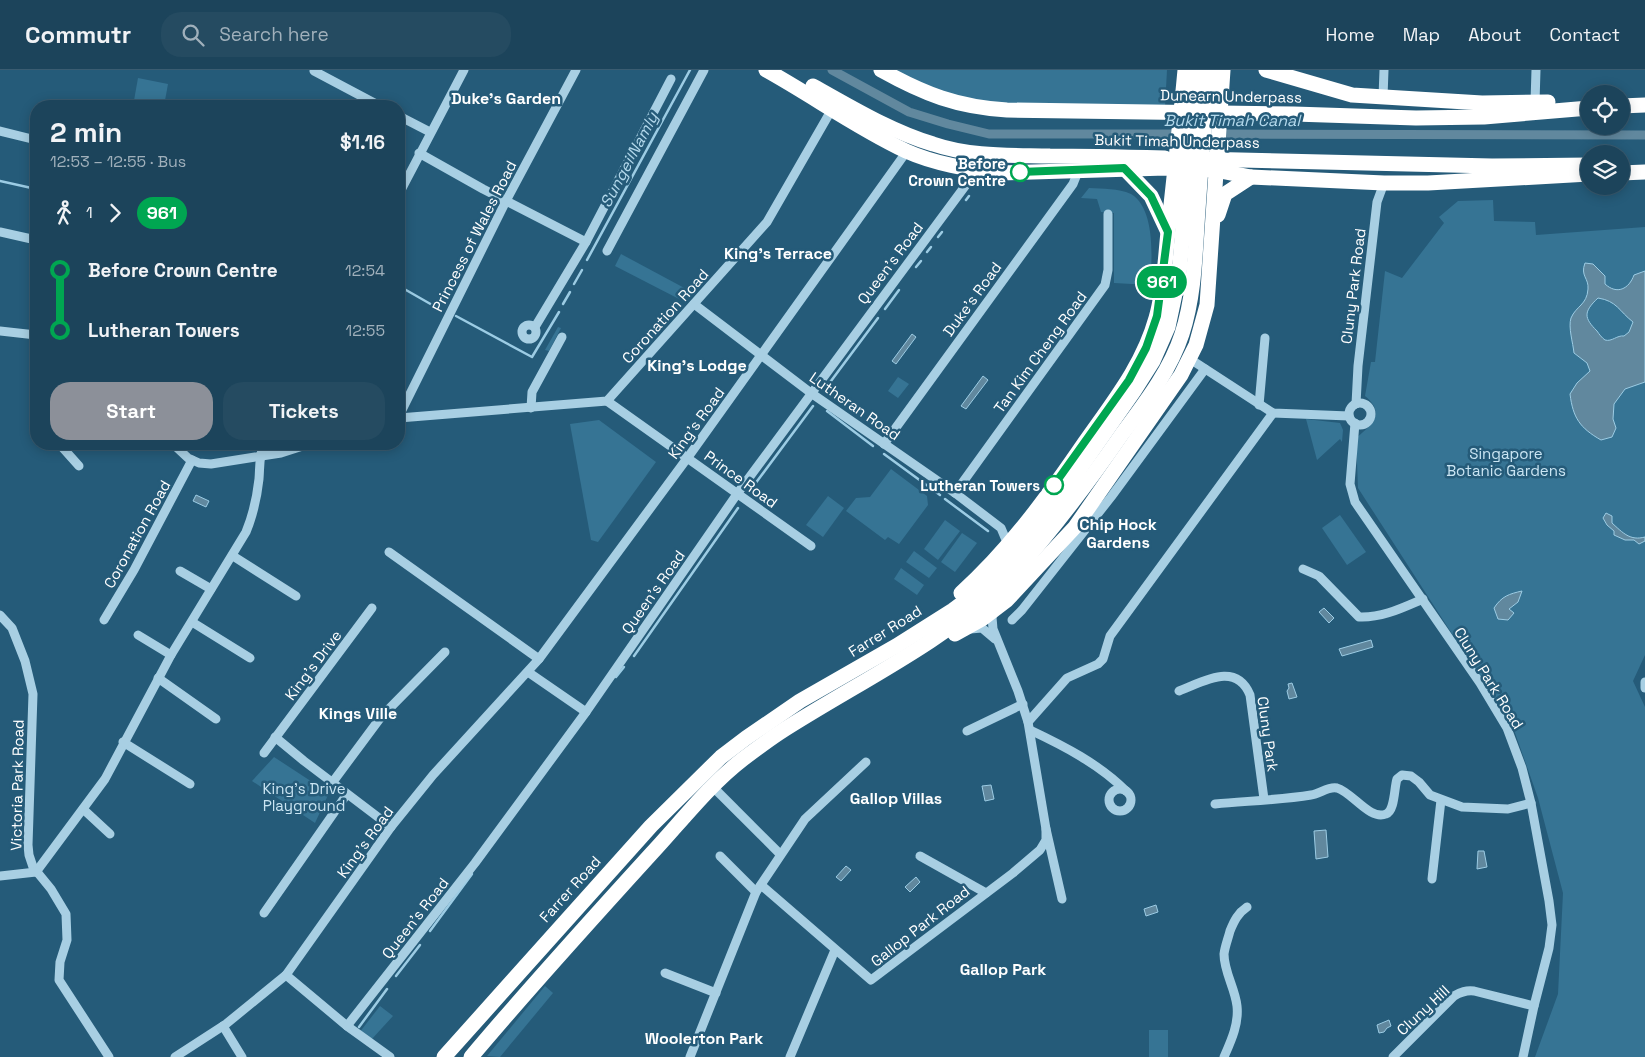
<!DOCTYPE html>
<meta charset="utf-8">
<style>
body{margin:0;font-family:"Space Grotesk",sans-serif;background:#254b61;color:#f1f3f6;height:100vh;display:flex;flex-direction:column;font-size:19px;white-space:nowrap}
*{box-sizing:border-box;margin:0}
p{font-size:16px;color:#a0b0bb}
.icon{flex:none;width:28px;height:28px;fill:none;stroke:currentColor;stroke-width:2;stroke-linecap:round;stroke-linejoin:round}
.map{position:relative;flex:1;overflow:hidden}
.sheet{position:absolute;left:30px;top:30px;width:375px;height:350px;display:flex;flex-direction:column;background:#1c445b;border-radius:20px;box-shadow:0 2px 12px #0003,0 0 0 1px #3a5c71}
.sheet>*{flex:none}
.badge{padding:0 10px;border-radius:16px;font-size:18px;line-height:32px}
.buttons{position:absolute;left:1580px;top:15px;display:grid;gap:10px}
.buttons a{display:grid;place-items:center;width:50px;height:50px;border-radius:50%;background:#1c445b;box-shadow:0 2px 12px #0003,0 0 0 1px #3a5c71;font-size:25px}
.map>.badge{position:absolute;translate:-50% -50%;box-shadow:0 0 0 2px #fff}
.legs{display:flex;align-items:center;gap:8px;height:55px;padding:0 20px;font-size:16px}
.legs p{margin-inline-start:auto}
.head{display:flex;align-items:center;justify-content:space-between;height:85px;padding:0 20px}
h1{font-size:28px;font-weight:600;line-height:38px}
.action{display:flex;gap:10px;margin-top:auto;padding:10px 20px}
.action a{flex:1;height:58px;border-radius:20px;background:#8c9099;color:#fff;font-size:20px;font-weight:600;line-height:58px;text-align:center}
.action a+a{background:#254b61;color:#f1f3f6}
ul{padding:0 20px;list-style:none}
li{display:flex;align-items:center;gap:18px;height:60px;font-size:19px}
li i{display:grid;place-items:center;width:8px;height:100%;margin:0 6px;background:currentColor}
li i::after{content:'';width:12px;height:12px;margin:-6px;border:4px solid;border-radius:50%;background:#1c445b}
li p{margin-inline-start:auto}
li:first-child i{background:linear-gradient(#0000 50%,currentColor 0)}
li:last-child i{background:linear-gradient(currentColor 50%,#0000 0)}
header{display:flex;align-items:center;gap:30px;box-sizing:border-box;height:70px;padding:0 25px;background:#1c445b;border-bottom:1px solid #3a5c71}
header strong{font-size:24px}
nav{display:flex;gap:28px;margin-inline-start:auto;font-size:18px}
.search{width:350px;height:45px;background:#254b61;display:flex;align-items:center;gap:12px;box-sizing:border-box;padding:0 18px;border-radius:20px;color:#a0b0bb;font-size:19px}
.map>svg:first-child{display:block}
.green{fill:#367494}
.water{fill:#61889e;stroke:#9ccce4;fill-rule:evenodd}
.lines{fill:none;stroke-linecap:round;stroke-linejoin:round}
.stream{stroke:#9ccce4;stroke-width:2.5}
.canal{stroke:#61889e;stroke-width:9}
.minor{stroke:#a8cfe3;stroke-width:9}
.highway{stroke:#fff;stroke-width:15}
.highway-bridge{stroke:#fff;stroke-width:15}
.line-1-casing{stroke:#fff;stroke-width:11}
.line-1{stroke:#00a651;stroke-width:8}
.stop-1-dot{fill:#fff;stroke:#00a651;stroke-width:2.5}
.labels{text-anchor:middle;dominant-baseline:central;stroke-width:5;stroke-linejoin:round;paint-order:stroke}
.street-label{font-size:15px;fill:#fff;stroke:#255b79}
.stop-label{font-size:15px;font-weight:bold;fill:#fff;stroke:#255b79;text-anchor:end}
.park-label{font-size:15px;fill:#cae5f3;stroke:#255b79}
.neighbourhood-label{font-size:16px;font-weight:bold;fill:#fff;stroke:#255b79}
.water-label{font-size:16px;font-style:italic;fill:#b3d8eb;stroke:#255b79}
</style>
<header>
<strong>Commutr</strong>
<div class="search"><svg class="icon" aria-label="search" viewBox="0 0 24 24"><circle cx="10" cy="10" r="6"/><path d="M15 15l6 6"/></svg>Search here</div>
<nav><a>Home</a><a>Map</a><a>About</a><a>Contact</a></nav>
</header>
<div class="map">
<svg width="1645" height="987" viewBox="0 0 1645 987">
<rect width="100%" height="100%" fill="#255b79"/>
<!-- green -->
<g class="green">
<path d="M893 0H1167L1165 37 992 33 938 22Z"/>
<path d="M138 8 168 14 164 36H133Z"/>
<path d="M1089 118C1103 119 1118 118 1131 124 1156 139 1152 191 1150 215L1114 213V143L1101 142 1097 129 1081 128Z"/>
<path d="M1493 130 1494 151 1535 152 1536 165 1645 157V585L1633 611 1645 637V987H1535L1558 924 1563 823 1538 728 1514 660 1358 418 1356 368C1372 355 1386 343 1365 326L1371 292H1375L1385 201 1402 208 1444 153 1439 147 1458 131Z"/>
<path d="M621 184 690 221 681 230 615 196Z"/>
<path d="M558 257 561 258 549 281 545 280Z"/>
<path d="M898 307 909 314 898 328 888 321Z"/>
<path d="M1306 349 1340 353 1343 360 1342 372 1340 369 1317 390Z"/>
<path d="M599 350 656 392 598 472 591 470 570 354Z"/>
<path d="M891 399 927 426 928 435 899 474 888 467 885 470 846 441 856 428 870 427Z"/>
<path d="M828 426 844 438 823 467 806 455Z"/>
<path d="M1340 445 1366 482 1347 495 1322 458Z"/>
<path d="M945 450 960 461 938 490 924 479Z"/>
<path d="M962 463 977 473 955 502 941 492Z"/>
<path d="M914 481 937 498 929 508 906 492Z"/>
<path d="M901 498 924 515 917 525 894 509Z"/>
<path d="M274 687 329 723 315 753 252 711Z"/>
<path d="M545 916 553 923 500 987 487 986Z"/>
<path d="M380 936 393 946 371 970 359 963Z"/>
<rect x="1149" y="960" width="19" height="27"/>
</g>
<!-- water -->
<g class="water">
<path d="M1585 193 1593 194 1605 206V214C1617 225 1629 219 1634 205L1645 201V312L1625 319 1614 334 1613 349 1616 358 1612 367 1601 370C1580 358 1573 348 1570 324L1577 313 1590 301 1587 293 1574 283C1573 273 1568 257 1571 248 1576 236 1587 235 1588 219 1589 208 1580 206 1585 193ZM1598 228C1617 231 1619 241 1633 252L1629 262 1624 266C1617 265 1612 272 1605 270 1602 268 1599 264 1597 261 1584 248 1583 242 1598 228Z"/>
<path d="M912 264 916 267 896 294 892 291Z"/>
<path d="M983 306 988 310 966 339 961 336Z"/>
<path d="M196 425 209 431 206 437 193 431Z"/>
<path d="M1606 443 1612 446V453C1623 463 1630 471 1645 467V471L1639 474 1634 470H1625L1614 465V461L1607 455 1603 448Z"/>
<path d="M1522 521 1518 532 1509 539 1514 543 1508 550 1498 549 1494 538C1502 526 1509 524 1522 521Z"/>
<path d="M1324 538 1334 548 1329 553 1319 542Z"/>
<path d="M1371 570 1373 577 1342 586 1339 579Z"/>
<path d="M1292 613 1297 627 1289 629 1287 621 1289 618 1288 614Z"/>
<path d="M991 715 994 729 985 731 982 716Z"/>
<path d="M1326 760 1328 787 1316 789 1314 761Z"/>
<path d="M1478 781H1484L1487 797 1477 799Z"/>
<path d="M846 796 851 800 841 811 836 807Z"/>
<path d="M916 807 920 812 910 822 905 817Z"/>
<path d="M1156 835 1158 842 1146 846 1144 839Z"/>
<path d="M1389 950 1391 956 1387 958 1384 962 1379 963 1377 955Z"/>
</g>
<g class="lines">
<!-- stream -->
<g class="stream">
<path d="M0 111 36 119"/>
<path d="M966 130 969 126"/>
<path d="M938 167 942 162"/>
<path d="M927 182 931 177"/>
<path d="M587 190 690 0"/>
<path d="M916 197 921 191"/>
<path d="M574 214 582 200"/>
<path d="M399 216 441 240"/>
<path d="M563 234 570 222"/>
<path d="M885 239 899 220"/>
<path d="M456 246 532 287 559 242"/>
<path d="M825 319 878 248"/>
<path d="M827 341 873 376"/>
<path d="M884 384 940 425"/>
<path d="M749 422 813 336"/>
<path d="M945 429 988 461"/>
<path d="M634 586 738 438"/>
<path d="M616 607 624 597"/>
<path d="M430 861 472 804"/>
<path d="M396 906 420 875"/>
<path d="M359 957 387 919"/>
</g>
<!-- canal -->
<g class="canal">
<path d="M832 0 909 42 948 54 989 64H1183"/>
<path d="M1216 64 1645 65"/>
</g>
<!-- minor -->
<g class="minor">
<path d="M314 1 380 36"/>
<path d="M1383 27 1384 0"/>
<path d="M1535 32 1536 0"/>
<path d="M399 46 430 62"/>
<path d="M0 61 36 70"/>
<path d="M419 83 483 119 586 172"/>
<path d="M399 124 464 0"/>
<path d="M0 162 36 170"/>
<path d="M607 181 704 0"/>
<path d="M694 234 811 323 955 423 1001 458 1006 470V476"/>
<circle cx="529" cy="262" r="7"/>
<path d="M535 257 586 172 671 9"/>
<path d="M0 261 36 265"/>
<path d="M1190 289 1273 343 1349 346"/>
<path d="M607 331 811 476"/>
<circle cx="1360" cy="344" r="11"/>
<path d="M1356 334 1358 296 1377 132 1384 113"/>
<path d="M1259 335 1265 268"/>
<path d="M531 338 532 322 562 267"/>
<path d="M399 346 506 131 576 0"/>
<path d="M399 348 607 331 767 152 832 39"/>
<path d="M1355 353 1350 414 1355 432 1480 613 1507 658 1522 698 1531 733 1549 831 1552 855 1549 878 1534 936 1523 987"/>
<path d="M53 374 62 377 79 396"/>
<path d="M173 374 188 388 199 393 211 394 281 383 309 374"/>
<path d="M884 374 1073 114 1079 99"/>
<path d="M955 423 1105 215 1108 200V144"/>
<path d="M389 482 539 589"/>
<path d="M233 486 296 526"/>
<path d="M1303 499 1319 506 1359 547C1382 548 1402 538 1423 529"/>
<path d="M180 501 211 519"/>
<path d="M995 541 992 547 993 559 1018 621 1028 652 1046 759 1062 829"/>
<path d="M0 545 12 558 25 591 33 624 28 775 29 785 33 797 51 819 66 844 67 870 60 892 59 910 109 987"/>
<path d="M104 550 134 500 192 390"/>
<path d="M1012 550 1022 540 1111 427 1205 299"/>
<path d="M192 552 250 588"/>
<path d="M970 559 982 558 995 569"/>
<path d="M138 565 171 585"/>
<path d="M528 602 586 642"/>
<path d="M158 608 216 649"/>
<path d="M1645 612V618"/>
<path d="M1179 621C1203 612 1236 591 1250 625L1264 729"/>
<path d="M1028 652 1067 608 1098 594 1103 589 1110 566 1273 343"/>
<path d="M1030 660C1064 676 1099 694 1126 721"/>
<path d="M967 661 1023 634"/>
<path d="M275 667 304 691 391 757"/>
<path d="M123 672 190 714"/>
<path d="M264 683 372 538"/>
<path d="M332 713 381 647 445 582"/>
<path d="M713 717 780 784"/>
<circle cx="1120" cy="730" r="11"/>
<path d="M1215 734C1246 731 1280 730 1311 725 1320 724 1328 716 1337 718 1352 722 1370 751 1386 744 1395 741 1394 718 1397 709L1402 705 1411 706 1419 712 1430 725 1462 737 1508 739 1531 733"/>
<path d="M83 739 110 764"/>
<path d="M720 786 756 822"/>
<path d="M920 786 986 823"/>
<path d="M36 802 105 709 171 585 246 462C253 445 257 427 259 409 260 397 259 384 264 374"/>
<path d="M0 806 36 802"/>
<path d="M1432 809 1441 730"/>
<path d="M761 815 871 910 1013 803 1040 780 1046 770V759"/>
<path d="M264 843 347 724"/>
<path d="M665 903 716 923"/>
<path d="M286 905 347 956 390 987"/>
<path d="M223 956 242 987"/>
<path d="M347 956 475 793 586 642 737 424 977 100"/>
<path d="M175 987 226 954 286 905 391 757 433 705 539 589 691 383 907 81"/>
<path d="M690 987 756 822 805 749 866 692"/>
<path d="M790 987 835 880"/>
<path d="M1224 987C1231 971 1239 954 1237 936 1235 918 1224 902 1224 884 1225 876 1228 869 1230 861 1234 851 1238 843 1247 837"/>
<path d="M1393 987 1454 926C1461 922 1466 920 1474 921L1534 936"/>
</g>
<!-- highway -->
<g class="highway">
<path d="M766 0C813 26 857 58 906 81 935 94 967 99 999 103L1166 98 1215 100 1251 107 1384 113H1428L1589 104"/>
<path d="M881 0C924 24 957 37 1007 40L1294 44 1416 48 1484 47 1589 38"/>
<path d="M1266 0 1352 25 1482 33 1548 32"/>
<path d="M813 16C851 37 890 61 933 74 971 87 1011 85 1050 86 1088 86 1127 87 1165 88"/>
<path d="M1621 36 1645 35"/>
<path d="M1198 89 1492 96 1589 95"/>
<path d="M1124 98 1151 126 1167 160"/>
<path d="M1621 103 1645 102"/>
<path d="M1218 145 1225 124 1251 107"/>
<path d="M961 523C1010 479 1048 426 1085 372 1113 332 1143 295 1156 248 1164 221 1165 190 1168 162 1174 108 1180 54 1185 0"/>
<path d="M955 564 982 549 1007 530 1075 457 1181 305 1196 275 1207 235 1223 0"/>
<path d="M444 987 651 756 721 687 746 668 800 631 896 576 953 540 988 514 1016 485"/>
<path d="M471 987C529 918 590 851 651 784 680 753 709 715 743 689 755 680 767 671 779 663 855 614 939 575 1005 513"/>
</g>
<!-- highway-bridge -->
<g class="highway-bridge">
<path d="M1016 485 1046 447 1134 321 1153 291 1168 257 1179 205 1196 0"/>
<path d="M1005 513C1048 466 1086 416 1122 364 1145 333 1170 301 1182 264 1195 224 1195 181 1198 140 1201 93 1205 47 1210 0"/>
</g>
</g>
<g class="lines">
<defs>
<path id="line-1" d="M1020 102 1124 98 1151 126 1168 162 1157 246 1146 278 1129 310 1054 415"/>
</defs>
<!-- line-1 casing -->
<use href="#line-1" class="line-1-casing"/>
<!-- line-1 -->
<use href="#line-1" class="line-1"/>
</g>
<!-- markers -->
<g class="stop-1-dot">
<circle cx="1020" cy="102" r="9"/>
<circle cx="1054" cy="415" r="9"/>
</g>
<g class="labels">
<!-- street labels -->
<g class="street-label">
<text transform="translate(1231 26) rotate(1)">Dunearn Underpass</text>
<text transform="translate(1177 71) rotate(1)">Bukit Timah Underpass</text>
<text transform="translate(474 166) rotate(-63)">Princess of Wales Road</text>
<text transform="translate(890 193) rotate(-53)">Queen's Road</text>
<text transform="translate(1353 216) rotate(-83)">Cluny Park Road</text>
<text transform="translate(972 229) rotate(-54)">Duke's Road</text>
<text transform="translate(665 246) rotate(-48)">Coronation Road</text>
<text transform="translate(1040 282) rotate(-54)">Tan Kim Cheng Road</text>
<text transform="translate(855 336) rotate(35)">Lutheran Road</text>
<text transform="translate(696 353) rotate(-54)">King's Road</text>
<text transform="translate(741 409) rotate(36)">Prince Road</text>
<text transform="translate(137 464) rotate(-61)">Coronation Road</text>
<text transform="translate(653 522) rotate(-55)">Queen's Road</text>
<text transform="translate(885 561) rotate(-32)">Farrer Road</text>
<text transform="translate(313 595) rotate(-53)">King's Drive</text>
<text transform="translate(1489 608) rotate(58)">Cluny Park Road</text>
<text transform="translate(1268 664) rotate(82)">Cluny Park</text>
<text transform="translate(17 715) rotate(-89)">Victoria Park Road</text>
<text transform="translate(365 772) rotate(-54)">King's Road</text>
<text transform="translate(570 819) rotate(-48)">Farrer Road</text>
<text transform="translate(415 848) rotate(-52)">Queen's Road</text>
<text transform="translate(920 856) rotate(-38)">Gallop Park Road</text>
<text transform="translate(1423 940) rotate(-43)">Cluny Hill</text>
</g>
<!-- stop labels -->
<g class="stop-label">
<text x="1006" y="93">Before<tspan x="1006" dy="17">Crown Centre</tspan></text>
<text x="1040" y="415">Lutheran Towers</text>
</g>
<!-- park labels -->
<g class="park-label">
<text x="1506" y="383">Singapore<tspan x="1506" dy="17">Botanic Gardens</tspan></text>
<text x="304" y="718">King's Drive<tspan x="304" dy="17">Playground</tspan></text>
</g>
<!-- neighbourhood labels -->
<g class="neighbourhood-label">
<text x="506" y="28">Duke's Garden</text>
<text x="778" y="183">King's Terrace</text>
<text x="697" y="295">King's Lodge</text>
<text x="1118" y="454">Chip Hock<tspan x="1118" dy="18">Gardens</tspan></text>
<text x="358" y="643">Kings Ville</text>
<text x="896" y="728">Gallop Villas</text>
<text x="1003" y="899">Gallop Park</text>
<text x="704" y="968">Woolerton Park</text>
</g>
<!-- water labels -->
<g class="water-label">
<text x="1232" y="50">Bukit Timah Canal</text>
<text transform="translate(629 90) rotate(-62)">Sungei Namly</text>
</g>
</g>
</svg>
<div class="buttons">
<a><svg class="icon" aria-label="locate" viewBox="0 0 24 24"><circle cx="12" cy="12" r="6"/><path d="M12 2v4M12 18v4M2 12h4M18 12h4"/></svg></a>
<a><svg class="icon" aria-label="layers" viewBox="0 0 24 24"><path d="M12 4l9 5-9 5-9-5zM3 14l9 5 9-5"/></svg></a>
</div>
<b class="badge" style="left:1162px;top:212px;background:#00a651;color:#fff">961</b>
<section class="sheet">
<div class="head"><div><h1>2 min</h1><p>12:53 – 12:55 · Bus</p></div><b>$1.16</b></div>
<div class="legs"><svg class="icon" aria-label="walk" viewBox="0 0 24 24"><circle cx="13" cy="4" r="2"/><path d="M13 8l-2 6 4 7M11 14l-3 7M7 12l3-4h3l4 4"/></svg>1<svg class="icon" aria-label="forward" viewBox="0 0 24 24"><path d="M9 5l7 7-7 7"/></svg><b class="badge" style="background:#00a651;color:#fff">961</b></div>
<ul>
<li><i style="color:#00a651"></i><b>Before Crown Centre</b><p>12:54</p></li>
<li><i style="color:#00a651"></i><b>Lutheran Towers</b><p>12:55</p></li>
</ul>
<div class="action"><a>Start</a><a>Tickets</a></div>
</section>
</div>
